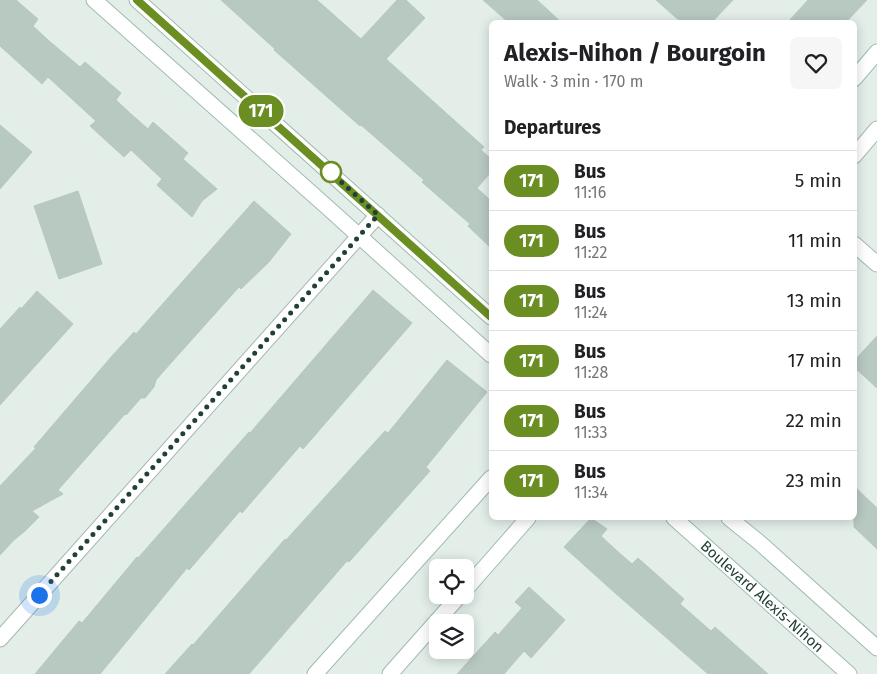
<!DOCTYPE html>
<meta charset="utf-8">
<style>
body{margin:0;font-family:"Fira Sans",sans-serif;background:#f6f6f6;color:#202124;height:100vh;display:flex;flex-direction:column;font-size:19px;white-space:nowrap}
*{box-sizing:border-box;margin:0}
p{font-size:16px;color:#757577}
.icon{flex:none;width:28px;height:28px;fill:none;stroke:currentColor;stroke-width:2;stroke-linecap:round;stroke-linejoin:round}
.map{position:relative;flex:1;overflow:hidden}
.sheet{position:absolute;left:489px;top:20px;width:368px;height:500px;display:flex;flex-direction:column;background:#fff;border-radius:8px;box-shadow:0 2px 12px #0003}
.sheet>*{flex:none}
.badge{padding:0 10px;border-radius:16px;font-size:18px;line-height:32px}
.fabs{position:absolute;left:429px;top:559px;display:grid;gap:10px}
.fabs a{display:grid;place-items:center;width:45px;height:45px;border-radius:8px;background:#fff;box-shadow:0 2px 12px #0003;font-size:25px}
.you{position:absolute;width:25px;height:25px;margin:-12px;border:4px solid #fff;border-radius:50%;background:#1a73e8;box-shadow:0 0 0 8px #1a73e833}
.map>.badge{position:absolute;translate:-50% -50%;box-shadow:0 0 0 2px #fff}
h2{padding:0 15px;font-size:19px;line-height:45px}
.round{display:grid;place-items:center;flex:none;width:52px;height:52px;border-radius:8px;background:#f6f6f6}
.overview{display:flex;align-items:center;justify-content:space-between;height:85px;padding:0 15px}
h1{font-size:24px;font-weight:700;line-height:38px}
ul{padding:0;list-style:none}
li{display:flex;align-items:center;gap:15px;height:60px;padding:0 15px;border-top:1px solid #e0e0e0}
li div{flex:1}
li b{display:block;font-size:19px}
li em{font-style:normal}
li .badge{min-width:55px;font-weight:700;text-align:center}
.map>svg:first-child{display:block}
.building{fill:#b8c9c2;stroke:#b5c8c0}
.lines{fill:none;stroke-linecap:round;stroke-linejoin:round}
.street-casing{stroke:#a5b7b0;stroke-width:17}
.secondary-casing{stroke:#a0bbb1;stroke-width:17}
.street{stroke:#fff;stroke-width:15}
.secondary{stroke:#fff;stroke-width:15}
.line-casing{stroke:#fff;stroke-width:11}
.line{stroke:#6b8e23;stroke-width:8}
.walk{stroke:#214138;stroke-width:5;stroke-dasharray:0 9}
.stop-dot{fill:#fff;stroke:#6b8e23;stroke-width:2.5}
.labels{text-anchor:middle;dominant-baseline:central;stroke-width:4.5;stroke-linejoin:round;paint-order:stroke}
.street-label{font-size:15px;fill:#214138;stroke:#f4faf7}
</style>
<div class="map">
<svg width="877" height="674" viewBox="0 0 877 674">
<rect width="100%" height="100%" fill="#e3eee9"/>
<!-- building -->
<g class="building">
<path d="M0 0H16L38 19 33 26 48 40 80 67 85 62 121 93 116 100 131 114 148 129 153 122 188 153 183 159 217 189 202 201 192 217 157 185 162 179 146 164 131 150 124 157 90 126 96 121 48 77 42 84 0 46Z"/>
<path d="M221 0H317L361 39 397 0H406L425 18 386 59 484 147 481 150 491 159V172L477 188 491 201V248L468 226 470 224 422 182 424 180 361 125 360 126 274 50 275 49Z"/>
<path d="M483 0H537L561 22H508Z"/>
<path d="M656 0H733L712 22H681Z"/>
<path d="M808 0H867L846 22H788Z"/>
<path d="M0 125 32 152 0 189Z"/>
<path d="M78 191 102 264 59 279 34 206Z"/>
<path d="M254 201 291 234 269 262 241 289 239 287 170 364 156 380 154 387 145 398H141L126 415 125 414 58 490 63 494 32 511 39 517 25 531 14 540 0 555V486L36 448 34 447 112 356 134 332 136 334Z"/>
<path d="M373 290 412 323 303 449 300 446 242 513 240 511 189 570 187 568 100 674H35L79 621 82 623 137 557 138 558 249 432 250 433Z"/>
<path d="M37 291 73 324 0 405V329L20 307 21 309Z"/>
<path d="M877 336V388L854 367V361Z"/>
<path d="M447 360 487 392 426 467 430 471 349 562 347 561 249 674H165L192 644 193 645 285 539 286 540 385 431 388 433Z"/>
<path d="M854 486 877 508V549L854 527Z"/>
<path d="M591 518 607 529 601 536 616 550 632 564 638 558 684 599 680 604 711 631 715 627 768 674H708L614 592 564 547Z"/>
<path d="M529 587 565 620 531 658 524 651 504 674H457L495 632 498 635 522 608 515 602Z"/>
</g>
<g class="lines">
<defs>
<g id="street">
<path d="M854 244 877 264"/>
<path d="M0 639 378 215"/>
</g>
<g id="secondary">
<path d="M94 0 327 207 491 355"/>
<path d="M137 0 491 317"/>
<path d="M854 79 877 52"/>
<path d="M854 156 877 129"/>
<path id="s1" d="M674 518 849 674"/>
<path d="M729 518 760 543 877 648"/>
<path d="M465 590 528 518"/>
<path d="M315 674 491 478"/>
<path d="M390 674 460 595"/>
</g>
</defs>
<!-- street casing -->
<use href="#street" class="street-casing"/>
<!-- secondary casing -->
<use href="#secondary" class="secondary-casing"/>
<!-- street -->
<use href="#street" class="street"/>
<!-- secondary -->
<use href="#secondary" class="secondary"/>
</g>
<g class="lines">
<defs>
<path id="line" d="M137 0 491 317"/>
</defs>
<!-- line casing -->
<use href="#line" class="line-casing"/>
<!-- line -->
<use href="#line" class="line"/>
<!-- walk -->
<path class="walk" d="M39 595 378 215 328 170 331 172"/>
</g>
<!-- markers -->
<circle class="stop-dot" cx="331" cy="172" r="10"/>
<g class="labels">
<!-- street labels -->
<g class="street-label">
<text stroke="none"><textPath href="#s1" startOffset="118">Boulevard Alexis-Nihon</textPath></text>
</g>
</g>
</svg>
<div class="fabs">
<a><svg class="icon" aria-label="locate" viewBox="0 0 24 24"><circle cx="12" cy="12" r="6"/><path d="M12 2v4M12 18v4M2 12h4M18 12h4"/></svg></a>
<a><svg class="icon" aria-label="layers" viewBox="0 0 24 24"><path d="M12 4l9 5-9 5-9-5zM3 14l9 5 9-5"/></svg></a>
</div>
<div class="you" style="left:39px;top:595px"></div>
<b class="badge" style="left:261px;top:111px;background:#6b8e23;color:#fff">171</b>
<section class="sheet">
<div class="overview"><div><h1>Alexis-Nihon / Bourgoin</h1><p>Walk · 3 min · 170 m</p></div><a class="round"><svg class="icon" aria-label="heart" viewBox="0 0 24 24"><path d="M12 20l-8-8c-3-5 5-10 8-4 3-6 11-1 8 4z"/></svg></a></div>
<h2>Departures</h2>
<ul>
<li><span class="badge" style="background:#6b8e23;color:#fff">171</span><div><b>Bus</b><p>11:16</p></div><em>5 min</em></li>
<li><span class="badge" style="background:#6b8e23;color:#fff">171</span><div><b>Bus</b><p>11:22</p></div><em>11 min</em></li>
<li><span class="badge" style="background:#6b8e23;color:#fff">171</span><div><b>Bus</b><p>11:24</p></div><em>13 min</em></li>
<li><span class="badge" style="background:#6b8e23;color:#fff">171</span><div><b>Bus</b><p>11:28</p></div><em>17 min</em></li>
<li><span class="badge" style="background:#6b8e23;color:#fff">171</span><div><b>Bus</b><p>11:33</p></div><em>22 min</em></li>
<li><span class="badge" style="background:#6b8e23;color:#fff">171</span><div><b>Bus</b><p>11:34</p></div><em>23 min</em></li>
</ul>
</section>
</div>
